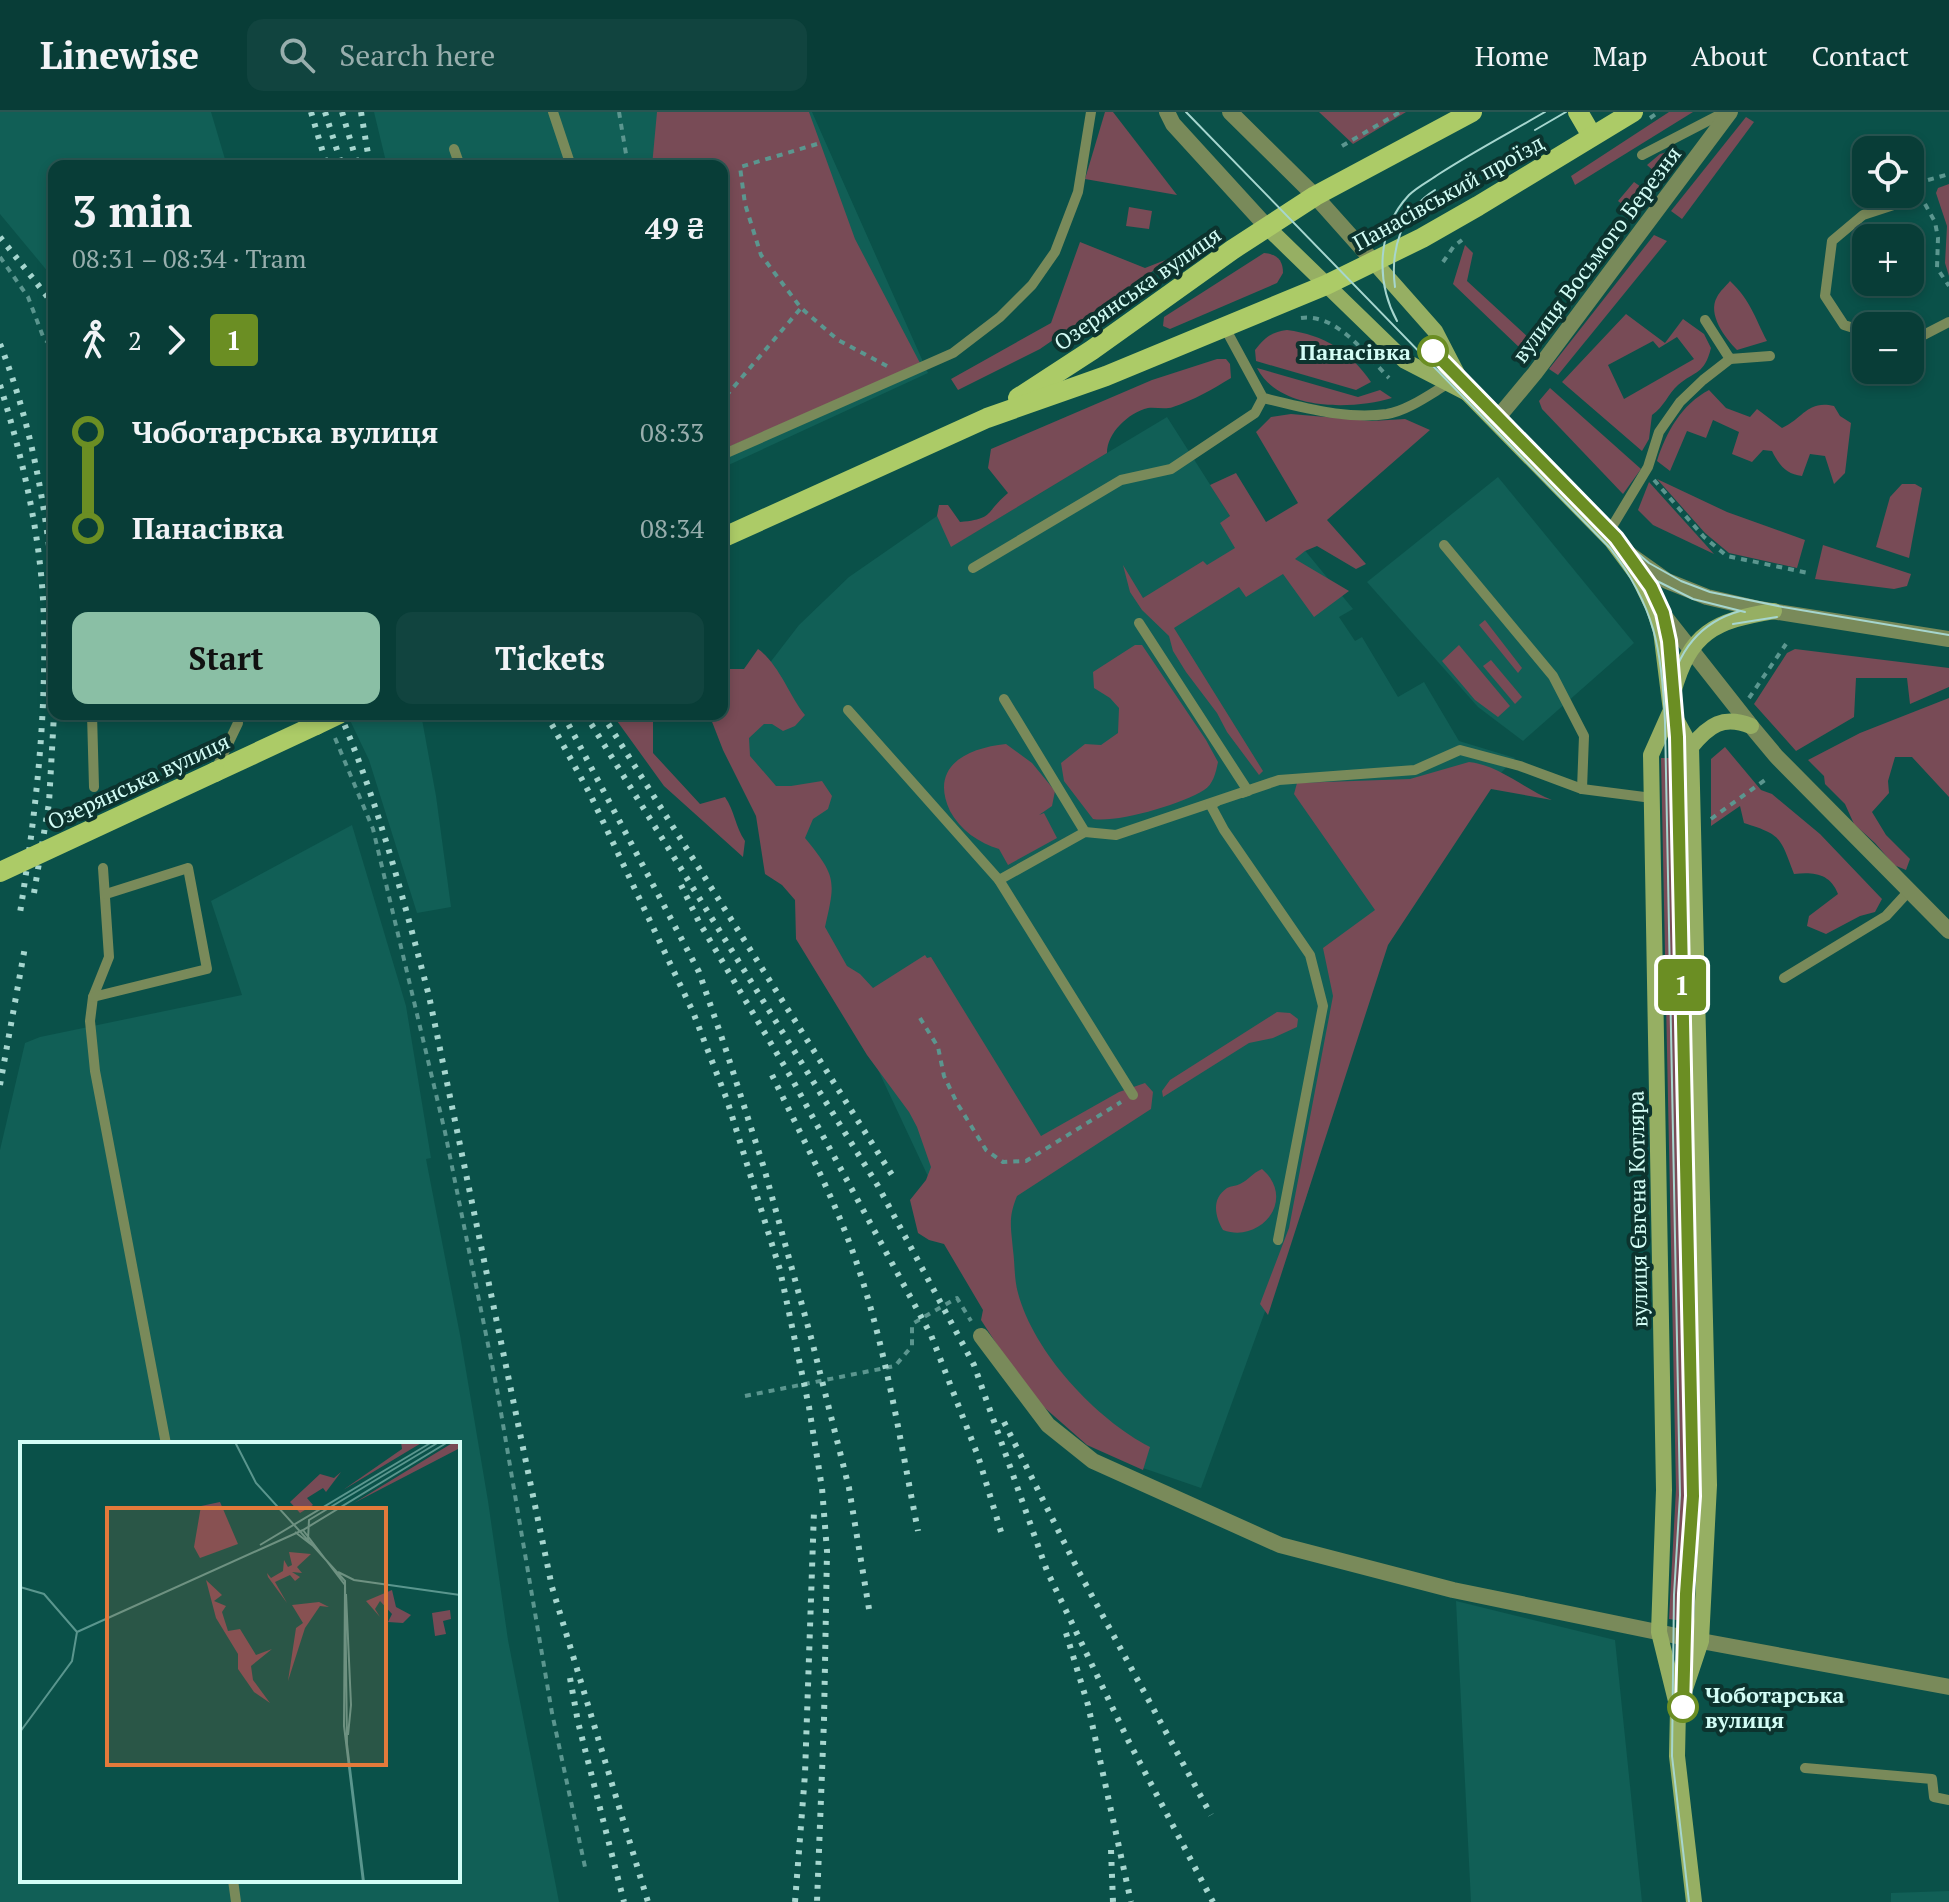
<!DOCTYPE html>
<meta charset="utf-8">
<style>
body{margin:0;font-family:"PT Serif",serif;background:#11443f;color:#f1f3f6;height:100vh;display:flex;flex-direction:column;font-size:30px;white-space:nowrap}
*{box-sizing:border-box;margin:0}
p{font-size:26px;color:#98aead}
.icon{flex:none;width:44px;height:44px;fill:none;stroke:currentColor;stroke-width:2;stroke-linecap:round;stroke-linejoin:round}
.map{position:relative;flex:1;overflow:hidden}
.side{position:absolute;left:48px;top:48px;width:680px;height:560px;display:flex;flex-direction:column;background:#083d37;border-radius:16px;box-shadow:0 4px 12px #0003,0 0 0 2px #295652}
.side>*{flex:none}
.badge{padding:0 16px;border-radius:6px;font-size:28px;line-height:52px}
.buttons{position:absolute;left:1852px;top:24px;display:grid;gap:16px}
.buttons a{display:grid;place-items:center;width:72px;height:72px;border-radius:16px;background:#083d37;box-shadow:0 4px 12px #0003,0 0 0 2px #295652;font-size:40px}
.map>.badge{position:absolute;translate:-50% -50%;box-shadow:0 0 0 4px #fff}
.legs{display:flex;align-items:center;gap:12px;height:88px;padding:0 24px;font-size:26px}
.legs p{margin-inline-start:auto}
.summary{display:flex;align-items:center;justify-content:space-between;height:136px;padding:0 24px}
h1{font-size:44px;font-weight:700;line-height:60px}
.cta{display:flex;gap:16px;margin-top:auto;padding:16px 24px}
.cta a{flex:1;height:92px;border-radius:16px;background:#8abfa5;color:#111;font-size:32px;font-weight:700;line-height:92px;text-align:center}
.cta a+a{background:#11443f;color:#f1f3f6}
ul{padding:0 24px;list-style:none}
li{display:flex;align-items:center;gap:28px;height:96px;font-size:30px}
li i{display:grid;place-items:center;width:12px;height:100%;margin:0 10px;background:currentColor}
li i::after{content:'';width:20px;height:20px;margin:-10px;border:6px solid;border-radius:50%;background:#083d37}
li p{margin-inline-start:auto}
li:first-child i{background:linear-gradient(#0000 50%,currentColor 0)}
li:last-child i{background:linear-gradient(currentColor 50%,#0000 0)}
header{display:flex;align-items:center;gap:48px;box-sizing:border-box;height:112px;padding:0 40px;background:#083d37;border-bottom:2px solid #295652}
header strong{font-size:38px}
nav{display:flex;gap:44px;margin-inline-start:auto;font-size:28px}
.search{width:560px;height:72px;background:#11443f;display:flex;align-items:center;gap:20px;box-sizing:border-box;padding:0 28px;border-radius:16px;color:#98aead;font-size:30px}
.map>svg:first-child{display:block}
.built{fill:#115f56;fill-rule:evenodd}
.green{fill:#784b56;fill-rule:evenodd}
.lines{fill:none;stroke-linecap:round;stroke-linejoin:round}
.path{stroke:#5b968f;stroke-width:4;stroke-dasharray:6 6;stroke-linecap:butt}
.service{stroke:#798a5a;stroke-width:10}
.minor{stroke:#798a5a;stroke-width:16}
.tertiary{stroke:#798a5a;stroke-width:16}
.secondary{stroke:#96af63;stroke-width:16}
.primary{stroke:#accb67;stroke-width:20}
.tram{stroke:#a6d6cf;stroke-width:2}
.rail{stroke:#a6d6cf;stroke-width:6;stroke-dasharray:4 8;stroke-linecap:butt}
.primary-bridge{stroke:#accb67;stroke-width:20}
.line-1-casing{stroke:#fff;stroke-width:18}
.line-1{stroke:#6b8e23;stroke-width:12}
.stop-1-dot{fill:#fff;stroke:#6b8e23;stroke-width:4}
.labels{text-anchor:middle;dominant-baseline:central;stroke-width:8;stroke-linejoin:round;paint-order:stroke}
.street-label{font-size:22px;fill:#d3fdf6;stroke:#0c332e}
.stop-label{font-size:22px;font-weight:bold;fill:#d3fdf6;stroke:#0c332e;text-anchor:end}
.inset-road{fill:none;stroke:#5a968e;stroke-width:2}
.view{fill:#e47a3b;fill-opacity:0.15;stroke:#e47a3b;stroke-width:4}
.inset-edge{fill:none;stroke:#d3fdf6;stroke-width:4}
</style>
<header>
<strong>Linewise</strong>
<div class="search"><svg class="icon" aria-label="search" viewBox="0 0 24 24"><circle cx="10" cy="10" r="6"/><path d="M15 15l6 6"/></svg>Search here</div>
<nav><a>Home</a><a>Map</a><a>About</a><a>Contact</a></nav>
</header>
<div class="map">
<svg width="1949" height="1790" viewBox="0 0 1949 1790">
<rect width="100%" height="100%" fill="#0a5149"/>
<!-- built -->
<g class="built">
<path d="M0 0H211L227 54H54V167L0 102Z"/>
<path d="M374 0H812L928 261 722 356V54H387Z"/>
<path d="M1167 305 1262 454 1298 430 1353 497 1339 505 1355 529 1362 525 1398 585 1424 570 1459 629 1515 646 1486 677 1384 828 1304 1092 1201 1376 1140 1355 1022 1265 724 629 762 561 799 513 849 465 937 404 952 434Z"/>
<path d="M1498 365 1634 531 1523 629 1478 595 1367 470Z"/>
<path d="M347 602H421L436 684 451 795 417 801 369 648Z"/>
<path d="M352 713 406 894 431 1046 426 1047 460 1223 488 1389 508 1528 559 1790H0V1038L25 931 40 925 242 883 211 789ZM22 1332H458V1768H22Z"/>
<path d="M1456 1489 1615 1528 1642 1790H1471Z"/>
<path d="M1949 1779V1790H1891V1781Z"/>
</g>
<!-- green -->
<g class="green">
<path d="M657 0H809L855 127 920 251 722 338V54H652Z"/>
<path d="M1105 0H1113L1177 83 1085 67Z"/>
<path d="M1319 0H1406L1353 32Z"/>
<path d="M1669 0H1693L1575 73 1571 64Z"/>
<path d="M1746 5 1754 10 1682 107 1671 99Z"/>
<path d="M1671 39 1676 43 1673 52 1637 104 1618 89 1634 70 1644 77 1656 61 1647 53 1660 42Z"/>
<path d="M1949 72V164L1945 151 1947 114 1936 81 1938 76Z"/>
<path d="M1129 95 1152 99 1149 117 1126 114Z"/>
<path d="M1654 123 1667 129 1558 263 1549 257Z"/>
<path d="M1080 130 1145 156 1173 145 1040 237 958 278 951 267 1051 211Z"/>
<path d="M1465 133 1473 141 1467 169 1530 227 1522 238 1453 172Z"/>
<path d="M1264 141C1277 142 1283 148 1283 161L1277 171 1170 217 1163 214 1164 205Z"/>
<path d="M1730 169C1751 189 1754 204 1767 229L1737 238C1725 226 1707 202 1717 185 1720 179 1726 174 1730 169Z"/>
<path d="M1626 202 1665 231 1683 207 1704 222 1711 236C1704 263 1696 258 1678 273 1668 282 1664 295 1652 303L1649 327 1642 339 1562 270ZM1677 225 1694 247 1624 287 1608 253 1653 229 1659 236Z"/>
<path d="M1287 218C1325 223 1349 239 1371 270L1356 278 1256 249 1255 238C1264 226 1271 220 1287 218Z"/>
<path d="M1217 247H1226L1230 252 1231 266C1213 277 1194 288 1173 295 1165 298 1156 295 1148 296 1128 301 1107 321 1107 341L951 435 937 404 939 393H948L960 410C995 407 985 400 1008 381L988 356 991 337 1152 268Z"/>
<path d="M1257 256 1358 285 1380 278 1392 286C1351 298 1279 299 1257 256Z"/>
<path d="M1550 276 1641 357 1623 382 1542 297 1539 289Z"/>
<path d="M1709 278 1726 296 1750 305 1757 297 1782 316C1804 306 1807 288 1834 294L1840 304 1851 311 1845 361 1834 372 1825 344 1810 342 1802 364C1786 362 1779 353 1772 339L1763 338 1752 350 1732 342 1739 320 1713 308 1706 326 1687 319 1670 359 1657 349C1666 320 1682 292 1709 278Z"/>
<path d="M1291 302 1372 309 1405 307 1430 318 1327 408 1366 452 1356 457 1317 434 1305 439 1295 447 1349 479 1314 505 1283 462 1246 485 1239 475 1174 516 1263 659 1259 663 1227 620 1217 601 1186 560 1173 539 1169 524 1142 498 1130 480 1123 453 1143 486 1203 449 1207 453 1235 436 1220 411 1230 404 1210 373 1236 361 1266 410 1298 391 1256 320 1271 305Z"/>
<path d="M1657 367 1727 400 1805 428 1797 456 1729 441 1705 421Z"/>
<path d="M1649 370 1714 442 1653 413 1638 398Z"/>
<path d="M1902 372H1915L1922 376 1909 446 1876 435 1890 385Z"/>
<path d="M1823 433 1911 462 1907 474 1894 477 1815 467Z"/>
<path d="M1485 508 1522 556 1518 561 1479 513Z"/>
<path d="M1135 533H1142L1206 628 1218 650C1216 660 1213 673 1204 678 1182 692 1118 711 1093 707L1064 669 1061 651 1085 632 1101 633 1118 621 1119 596 1110 586 1094 576 1093 560Z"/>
<path d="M1459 533 1510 594 1498 605 1475 588 1442 549Z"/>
<path d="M758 537C779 552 789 583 805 603L795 614 783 619 772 612H764L749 626 750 644 776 674H791L822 669 832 684 828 697 813 707 805 726C836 764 836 768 825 815L847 854 860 862 873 876 925 843 927 846 931 845 1041 1024 1119 980 1145 971 1153 980 1151 997 1017 1084C1008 1106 1011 1115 1013 1138 1015 1152 1014 1167 1018 1181 1034 1241 1096 1307 1150 1335L1143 1358 1087 1333 1029 1282 981 1208 983 1198 944 1132 929 1128 918 1121 910 1088 926 1068 931 1055 917 1015 909 1000 867 943 796 827 795 788 782 773 765 762 756 704 723 638 709 602H722V546L728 557H744Z"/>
<path d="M1795 537 1949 556V575L1910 592 1907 566H1856L1854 605 1796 639 1754 592 1787 541Z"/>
<path d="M1491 548 1522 585 1515 592 1483 554Z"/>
<path d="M1949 586V685L1912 645H1895L1888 669 1889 681 1872 700 1886 723 1910 747 1906 758 1894 753 1875 731 1854 712 1845 692 1825 672 1824 664 1808 648 1860 621Z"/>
<path d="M612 602H653V641L700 692 725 685C735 700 735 714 745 729L743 745 664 674Z"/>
<path d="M1006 632 1032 651 1055 679 1052 694 1039 703 1044 701 1057 726 1008 753 999 737C979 731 960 718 950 699 929 654 967 636 1006 632Z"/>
<path d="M1725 635 1761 678 1772 682 1820 722 1882 787 1875 800 1860 804 1826 822 1807 814 1809 804 1838 782C1830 761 1813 760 1794 762 1780 725 1782 723 1744 711L1740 694 1711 714V647Z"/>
<path d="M1661 646H1682L1697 1378 1690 1510 1669 1507 1676 1377Z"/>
<path d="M1469 650C1499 653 1524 677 1552 688L1491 677 1388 833 1268 1203 1260 1192 1289 1116 1333 884 1323 836 1375 798 1294 682 1297 671 1410 667Z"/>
<path d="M1277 900 1290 901 1298 907 1297 915 1273 926 1249 931 1163 985 1162 979 1170 968Z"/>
<path d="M1262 1057C1297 1087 1261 1132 1223 1118 1215 1104 1211 1087 1227 1076 1231 1074 1236 1074 1240 1072 1249 1068 1252 1061 1262 1057Z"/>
</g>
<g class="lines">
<!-- path -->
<g class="path">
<path d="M619 0 628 54"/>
<path d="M1650 6 1659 0"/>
<path d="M817 32 740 55 745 92 761 143 801 196 838 228 887 254"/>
<path d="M1342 34 1400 0"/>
<path d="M1928 68 1949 62"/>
<path d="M1925 92 1935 110 1938 126 1937 156 1949 174"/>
<path d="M0 145 28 185 44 227 54 235"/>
<path d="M1443 150 1454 134 1462 128"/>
<path d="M1301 206C1337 201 1366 243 1389 266"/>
<path d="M722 278 726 284 722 289"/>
<path d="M726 284 801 196"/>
<path d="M1654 368 1704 425 1727 444 1808 461"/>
<path d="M1749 586 1786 532"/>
<path d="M335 626 373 717 445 1020 497 1277 552 1601 585 1755"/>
<path d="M1711 707 1769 665"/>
<path d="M920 906 938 935 944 964 957 991 986 1038 1003 1050 1026 1049 1121 990"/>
<path d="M745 1284 895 1254 912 1234V1212L957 1186 971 1209"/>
</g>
<!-- service -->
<g class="service">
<path d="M553 0 571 54"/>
<path d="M454 37 460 54"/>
<path d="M1642 43 1725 0"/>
<path d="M1705 208 1730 247 1770 244"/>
<path d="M1225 216 1263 286C1304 295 1344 308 1387 302 1409 298 1430 282 1449 271"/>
<path d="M1866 220 1844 213 1825 184 1832 129 1863 103 1912 87 1920 47"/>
<path d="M1910 230 1949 210"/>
<path d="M722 343 953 241 1000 205 1032 173 1055 140 1078 80 1091 0"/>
<path d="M1607 423 1648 355 1659 320 1680 290 1703 268 1730 247"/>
<path d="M1444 433 1553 564 1584 624 1582 677"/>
<path d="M973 456 1121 368 1171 357 1255 301 1263 286"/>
<path d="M1139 511 1248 679 1242 681"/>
<path d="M1004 587 1085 720"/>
<path d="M848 598 999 768 1085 720 1116 723 1279 668 1415 658 1460 638 1520 654 1582 677 1652 686"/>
<path d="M92 602 94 675"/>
<path d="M292 602 314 612"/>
<path d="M217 655 238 611 237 602"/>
<path d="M1216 690 1210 692 1224 718 1310 843 1323 894 1278 1128"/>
<path d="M103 756 109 845 93 885 90 909 95 959 166 1332"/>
<path d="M999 768 1133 983"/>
<path d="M1784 866 1886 804 1908 780"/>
<path d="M93 885 207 857 188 756 106 782"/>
<path d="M1805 1656 1932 1667 1934 1685 1949 1688"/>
<path d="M233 1768 236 1790"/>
</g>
<!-- minor -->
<g class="minor">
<path d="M1495 309 1535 261 1730 0"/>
<path d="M1651 487 1751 614 1776 644 1949 819"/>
<path d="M981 1224 1048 1313 1093 1349 1280 1433 1453 1478 1701 1529 1949 1575"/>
</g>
<!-- tertiary -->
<g class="tertiary">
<path d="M1167 0 1173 12 1268 116"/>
<path d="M1230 0 1315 84 1374 150"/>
<path d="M1619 435 1667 469 1707 485 1759 497 1949 527"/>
</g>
<!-- secondary -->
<g class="secondary">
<path d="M1268 116 1405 249 1467 281"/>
<path d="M1374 150 1435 219 1467 281 1612 429 1638 464 1654 497 1661 519 1670 591 1671 598 1651 643 1664 1378 1659 1520 1678 1597 1677 1644 1694 1790"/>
<path d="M1673 581C1690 520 1714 509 1774 499"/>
<path d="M1671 598 1691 635 1709 1373 1701 1529 1679 1595"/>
<path d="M1691 635C1709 613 1723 603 1751 614"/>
</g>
<!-- primary -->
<g class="primary">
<path d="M1578 0 1592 24"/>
<path d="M1018 286 1092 238 1232 138 1315 84 1472 0"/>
<path d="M722 426 987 306 1106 264 1326 173 1422 126 1478 94 1633 0"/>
<path d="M215 660 316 613"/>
</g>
<!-- tram -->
<g class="tram">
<path d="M1186 0 1610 436C1655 494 1662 538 1665 610L1680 1383 1674 1483 1672 1644 1689 1790"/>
<path d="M1535 18 1566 0"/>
<path d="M1395 175C1390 138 1402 98 1435 78"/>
<path d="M1397 209C1376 170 1376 118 1409 83 1417 75 1429 69 1439 62 1473 40 1509 21 1545 0"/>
<path d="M1602 411 1649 451 1681 469 1710 480 1783 495 1949 523"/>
<path d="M1638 455 1660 494 1671 543"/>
<path d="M1645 463 1693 487 1745 500"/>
<path d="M1733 512 1777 505"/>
<path d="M1668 585C1676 542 1697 511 1740 499"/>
<path d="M1688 1451 1693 1384 1691 1287"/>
</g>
<!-- rail -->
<g class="rail">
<path d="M311 0 327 54"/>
<path d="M325 0 342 54"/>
<path d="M342 0 358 54"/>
<path d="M361 0 370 54"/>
<path d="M0 125 54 193"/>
<path d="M0 232C31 310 46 395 54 479"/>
<path d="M0 273C24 350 43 433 44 514 46 611 35 706 20 801"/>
<path d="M340 602C379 693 404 789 429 884L552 1475 648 1790"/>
<path d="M546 602 590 682 693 900 727 988 780 1158 809 1295 822 1376 827 1439 824 1608 817 1790"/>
<path d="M563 602 699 860 725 935 764 1056 812 1229 849 1376 870 1503"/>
<path d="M585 602 878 1074 974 1253 1047 1459 1128 1628 1213 1790"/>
<path d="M602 602 892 1063"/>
<path d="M681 773 699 810 792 967 931 1223 978 1344 1002 1423"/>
<path d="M34 781 49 691 54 602"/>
<path d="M772 963C801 1023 833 1083 855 1146 886 1235 900 1328 918 1419"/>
<path d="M0 973 25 835"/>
<path d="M1004 1310 1079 1460 1211 1703"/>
<path d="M1066 1521 1088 1593 1131 1790"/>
<path d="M570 1566 578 1610 624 1790"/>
<path d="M1111 1738 1113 1790"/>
<path d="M795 1790 805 1662 814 1399"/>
</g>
<!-- primary-bridge -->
<g class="primary-bridge">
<path d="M316 613 339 602"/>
<path d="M0 760 215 660"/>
</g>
</g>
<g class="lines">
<defs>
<path id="line-1" d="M1433 239 1616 426 1651 475 1663 501 1669 529 1677 625 1693 1384 1686 1482 1683 1595"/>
</defs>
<!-- line-1 casing -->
<use href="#line-1" class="line-1-casing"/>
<!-- line-1 -->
<use href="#line-1" class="line-1"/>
</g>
<!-- markers -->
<g class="stop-1-dot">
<circle cx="1433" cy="239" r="14"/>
<circle cx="1683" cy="1595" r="14"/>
</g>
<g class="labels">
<!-- street labels -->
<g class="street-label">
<text transform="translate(1448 80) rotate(-29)">Панасівський проїзд</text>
<text transform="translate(1596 142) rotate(-53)">вулиця Восьмого Березня</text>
<text transform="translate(1137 176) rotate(-35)">Озерянська вулиця</text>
<text transform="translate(138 669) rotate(-25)">Озерянська вулиця</text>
<text transform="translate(1637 1097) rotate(-91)">вулиця Євгена Котляра</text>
</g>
<!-- stop labels -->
<g class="stop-label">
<text x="1411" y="239">Панасівка</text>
<text x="1705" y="1582" text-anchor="start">Чоботарська<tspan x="1705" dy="25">вулиця</tspan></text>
</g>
</g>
<!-- overview -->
<g transform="translate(20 1330)">
<rect width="440" height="440" fill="#0a5149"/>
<path d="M381 0H403L323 48 382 7ZM434 0H440V6L334 61ZM321 30 306 50 303 46 287 56 293 63 280 71 270 60 300 32 314 36ZM200 60 218 102 180 116 174 105 181 64ZM269 110 291 112 277 125 282 131 272 130 280 135 275 139 270 133 255 140 267 161 248 135 247 131 251 136 263 129 264 118 268 125 272 123ZM186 138 202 153 194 159 206 164 202 170 208 189 220 187 236 213 252 207 231 224 233 238 250 261 234 250 218 227V212L196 176ZM372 148 376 165 391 173 383 181 368 180 372 172 360 159 355 167 360 175 346 159ZM299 160 309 165 300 164 285 186 268 239 276 186 283 181 272 163ZM430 168 431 177 423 179 426 192 415 194 412 171Z" fill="#784b56"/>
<path class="inset-road" d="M215 0 236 41 325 139 327 302 344 440M283 88 325 143 324 284 343 440M275 90 297 107M288 98 289 78 419 0M240 103 412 0M318 130 334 138 440 153M0 145 24 152 57 190M326 152 331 263 328 293M57 190 283 88 428 0M0 290 52 219 57 190"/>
<path class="view" d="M87 66H366V323H87Z"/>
<rect width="440" height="440" class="inset-edge"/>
</g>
</svg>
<div class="buttons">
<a><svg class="icon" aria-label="locate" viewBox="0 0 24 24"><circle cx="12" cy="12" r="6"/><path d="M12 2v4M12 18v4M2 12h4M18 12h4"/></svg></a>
<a>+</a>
<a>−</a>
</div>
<b class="badge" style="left:1682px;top:873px;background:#6b8e23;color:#fff">1</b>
<section class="side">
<div class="summary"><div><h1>3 min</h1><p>08:31 – 08:34 · Tram</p></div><b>49 ₴</b></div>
<div class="legs"><svg class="icon" aria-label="walk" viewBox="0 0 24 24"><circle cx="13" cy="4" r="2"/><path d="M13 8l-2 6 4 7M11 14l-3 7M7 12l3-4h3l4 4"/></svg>2<svg class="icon" aria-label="forward" viewBox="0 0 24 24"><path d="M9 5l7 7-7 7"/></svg><b class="badge" style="background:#6b8e23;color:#fff">1</b></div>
<ul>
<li><i style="color:#6b8e23"></i><b>Чоботарська вулиця</b><p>08:33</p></li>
<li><i style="color:#6b8e23"></i><b>Панасівка</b><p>08:34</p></li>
</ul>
<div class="cta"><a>Start</a><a>Tickets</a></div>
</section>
</div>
